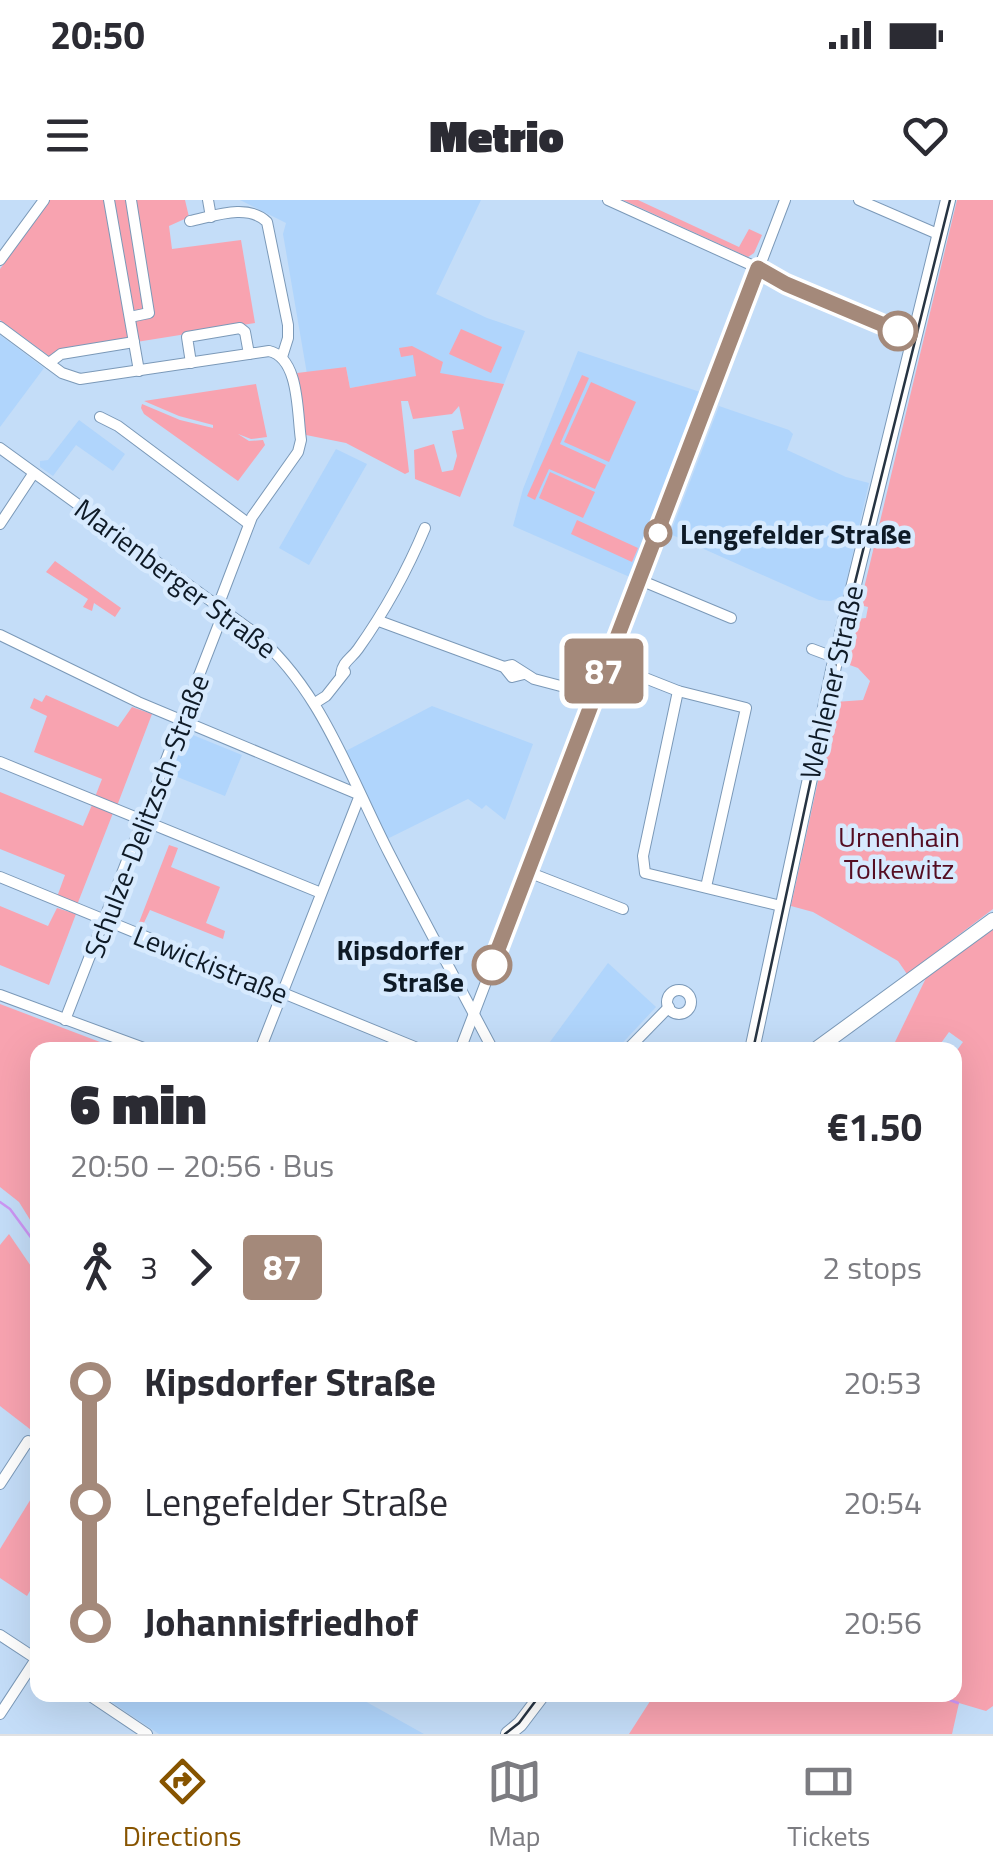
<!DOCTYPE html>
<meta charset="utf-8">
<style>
body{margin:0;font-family:"Titillium Web",sans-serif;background:#f7f7f7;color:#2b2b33;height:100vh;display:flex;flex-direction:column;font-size:38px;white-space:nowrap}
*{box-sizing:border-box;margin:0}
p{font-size:32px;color:#7c7c81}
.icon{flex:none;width:55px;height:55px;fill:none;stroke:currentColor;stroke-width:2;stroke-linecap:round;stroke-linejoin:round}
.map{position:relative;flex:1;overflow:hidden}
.sheet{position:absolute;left:30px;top:842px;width:932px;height:660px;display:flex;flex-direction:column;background:#fff;border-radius:20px;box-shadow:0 10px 40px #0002}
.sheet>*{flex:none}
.badge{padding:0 20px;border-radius:8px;font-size:35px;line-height:65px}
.map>.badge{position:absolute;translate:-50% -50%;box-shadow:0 0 0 5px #fff}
.legs{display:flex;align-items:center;gap:15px;height:110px;padding:0 40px;font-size:32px}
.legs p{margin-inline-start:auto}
.head{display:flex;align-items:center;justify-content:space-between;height:170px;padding:0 40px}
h1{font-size:55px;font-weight:800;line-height:75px}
ul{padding:0 40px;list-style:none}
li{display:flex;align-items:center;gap:35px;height:120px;font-size:38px}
li i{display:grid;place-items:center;width:15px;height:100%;margin:0 12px;background:currentColor}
li i::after{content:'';width:25px;height:25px;margin:-12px;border:8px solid;border-radius:50%;background:#fff}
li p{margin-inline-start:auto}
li:first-child i{background:linear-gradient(#0000 50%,currentColor 0)}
li:last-child i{background:linear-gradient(currentColor 50%,#0000 0)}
.status{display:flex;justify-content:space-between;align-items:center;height:70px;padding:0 50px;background:#fff;direction:ltr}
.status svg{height:28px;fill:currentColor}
header{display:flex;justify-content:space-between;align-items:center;height:130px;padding:0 40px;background:#fff;font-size:45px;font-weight:800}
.dock{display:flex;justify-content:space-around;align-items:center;height:140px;border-top:2px solid #e1e1e2;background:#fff;font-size:28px;color:#7c7c81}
.dock a{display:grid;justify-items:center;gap:5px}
.dock .selected{color:#875400}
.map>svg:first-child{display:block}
.built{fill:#b0d5fc}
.green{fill:#f8a3b0}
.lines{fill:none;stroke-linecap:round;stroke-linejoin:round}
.stream{stroke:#cc96f4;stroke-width:2.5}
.minor-casing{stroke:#7b99b8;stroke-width:12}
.major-casing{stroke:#7b99b8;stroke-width:16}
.minor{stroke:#fff;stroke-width:10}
.major{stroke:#fff;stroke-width:14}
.tram{stroke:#273442;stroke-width:2.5}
.line-1-casing{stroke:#fff;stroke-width:22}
.line-1{stroke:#a4897a;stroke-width:15}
.stop-1-dot{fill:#fff;stroke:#a4897a;stroke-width:5}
.labels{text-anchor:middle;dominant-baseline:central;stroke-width:9;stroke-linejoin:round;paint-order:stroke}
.stop-label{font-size:28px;font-weight:bold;fill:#0e1a26;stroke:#d7eafe;text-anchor:start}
.street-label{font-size:28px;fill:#0e1a26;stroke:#d7eafe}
.park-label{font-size:28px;fill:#550d22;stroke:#d7eafe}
</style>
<div class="status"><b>20:50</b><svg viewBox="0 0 49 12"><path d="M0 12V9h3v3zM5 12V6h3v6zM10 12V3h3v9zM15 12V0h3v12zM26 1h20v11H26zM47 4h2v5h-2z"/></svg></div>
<header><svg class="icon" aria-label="menu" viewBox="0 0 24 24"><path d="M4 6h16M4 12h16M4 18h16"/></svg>Metrio<svg class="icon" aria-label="heart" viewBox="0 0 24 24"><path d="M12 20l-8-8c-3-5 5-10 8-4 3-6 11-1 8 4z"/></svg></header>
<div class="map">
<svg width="993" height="1534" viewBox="0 0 993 1534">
<rect width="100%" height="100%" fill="#c4ddf8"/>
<!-- built -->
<g class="built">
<path d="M240 0H481L436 94 487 118 525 131 504 184 436 173 350 188 346 167 307 174 283 34 286 23Z"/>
<path d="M0 135 44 168 0 227Z"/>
<path d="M578 151 703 193 632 378 513 326 523 289Z"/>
<path d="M719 206 789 230 793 234 787 250 846 277 869 283 843 396 831 401 819 400 670 334Z"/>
<path d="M79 220 125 254 113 271 76 245 53 276 40 267V261L48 260Z"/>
<path d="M336 249 367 264 309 365 279 348Z"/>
<path d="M432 506 533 544 505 620 486 605 482 609 468 599 383 641 340 554Z"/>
<path d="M188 533 242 555 225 596 170 574Z"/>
<path d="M608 763 656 807 616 850H544Z"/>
<path d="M101 1495H354L424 1534H159Z"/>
</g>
<!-- green -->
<g class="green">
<path d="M50 0H185L189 17 169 26 172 49 241 40 255 123 49 156 0 120V69Z"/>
<path d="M623 0H638L739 47 749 29 762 35 754 53 748 57Z"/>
<path d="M957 0H993V709L907 774 898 761 813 712 791 706 835 502 863 500 870 481 858 468 844 463 849 442 857 438 853 433 857 419 866 418 868 407 860 405Z"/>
<path d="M461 129 502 147 491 173 449 154Z"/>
<path d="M412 146 443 162 440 173 504 184 460 297 415 279 414 250 434 244 442 272 453 270 457 256 452 231 464 229 459 206 452 214 413 219 408 201H401L409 272 405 274 346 243 306 235 297 173 346 167 350 188 416 176 413 155 401 157 399 148Z"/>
<path d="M582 175 589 178 560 244 606 265 595 289 549 269 535 300 527 296Z"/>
<path d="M591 182 636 202 609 262 564 242Z"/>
<path d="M256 184 267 237 251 239 238 234 249 241 263 240 265 245 238 281 144 214 141 208 142 204 180 220 213 228V225L179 216 144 201Z"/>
<path d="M550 272 595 292 583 318 539 298Z"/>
<path d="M577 320 638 348 632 362 571 334Z"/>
<path d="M55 361 121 408 115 417 94 403 92 411 83 407 88 399 46 372Z"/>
<path d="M46 495 118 527 132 507 152 514 117 606 95 597 102 579 34 552 47 516 30 508 34 498 42 502Z"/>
<path d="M0 592 83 626 92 605 113 613 77 705 57 697 65 675 0 649Z"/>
<path d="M169 645 178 648 171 667 220 687 206 723 225 731 223 739 150 710 142 727 138 725Z"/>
<path d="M0 706 48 726 57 708 76 714 49 785 0 765Z"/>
<path d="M993 728V1506L986 1511 959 1503 952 1534H629L654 1495H955V853L963 842 949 832 936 850H900L895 842 926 778Z"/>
<path d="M0 804 121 850H38L37 1031 19 1002 0 987Z"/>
<path d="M9 1034 37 1075 38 1230 35 1233 0 1206V1045Z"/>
<path d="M37 1289V1379L27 1396 0 1378V1349Z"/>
</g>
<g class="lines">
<!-- stream -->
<g class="stream">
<path d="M0 1002 10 1009 38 1047"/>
<path d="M936 1495 958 1503"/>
</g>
<defs>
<g id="minor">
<path d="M109 0 139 171"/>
<path d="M208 0 211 17"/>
<path d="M608 0 758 68 786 84 915 139"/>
<path d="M859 0 940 35"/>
<path d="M190 21C214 16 248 3 267 22L288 125V138L282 157"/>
<path d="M0 60 44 0"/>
<path d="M130 117 149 113 131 0"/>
<path d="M0 127 62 173 80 179 269 151C300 158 297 214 301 240L298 252 252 317 218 406"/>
<path d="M49 163 61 154 134 142"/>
<path d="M191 163 187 137 240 128 245 132 249 154"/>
<path d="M100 217 118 226 249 324"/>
<path d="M0 248 248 428C320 485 348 573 389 653 423 719 458 784 493 850"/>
<path d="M0 324 33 274"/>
<path d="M640 380 731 418"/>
<path d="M379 421 504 467 512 477 524 474"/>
<path d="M0 435 138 502 360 595 260 850"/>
<path d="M812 449 836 458"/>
<path d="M607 463 678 491 746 508 706 687"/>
<path d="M504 467 512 465 534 479 595 495"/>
<path d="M341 474C343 461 351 459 358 449 385 411 407 371 425 328"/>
<path d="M678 491 643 656 645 673 781 706"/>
<path d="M315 503 326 496 345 472"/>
<path d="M0 562 321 693"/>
<path d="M528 672 623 709"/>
<path d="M0 677 422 850"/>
<circle cx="679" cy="802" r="12"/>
<path d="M0 795 149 850"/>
<path d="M65 820 224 411"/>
<path d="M460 850 785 0"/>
<path d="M627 850 669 807"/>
<path d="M0 1284 28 1241 38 1247"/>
<path d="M0 1435 38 1460"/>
<path d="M89 1495 147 1534"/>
<path d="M0 1514 38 1456"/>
</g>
<g id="major">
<path d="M752 850 834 466 948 0"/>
<path d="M815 850 993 720"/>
<path d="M508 1534 520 1524 542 1495"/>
</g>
</defs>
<!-- minor casing -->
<use href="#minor" class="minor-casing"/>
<!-- major casing -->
<use href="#major" class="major-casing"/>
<!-- minor -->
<use href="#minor" class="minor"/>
<!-- major -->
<use href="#major" class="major"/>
<!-- tram -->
<g class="tram">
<path d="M753 850 841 439 950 0"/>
<path d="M505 1534 519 1523 540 1495"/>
</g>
</g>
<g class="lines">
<defs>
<path id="line-1" d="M492 765 758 68 786 84 898 131"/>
</defs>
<!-- line-1 casing -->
<use href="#line-1" class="line-1-casing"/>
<!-- line-1 -->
<use href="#line-1" class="line-1"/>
</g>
<!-- markers -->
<g class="stop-1-dot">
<circle cx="898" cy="131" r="18"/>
<circle cx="658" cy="333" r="12"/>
<circle cx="492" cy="765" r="18"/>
</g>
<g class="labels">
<!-- stop labels -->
<g class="stop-label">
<text x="680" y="333">Lengefelder Straße</text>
<text x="464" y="749" text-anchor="end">Kipsdorfer<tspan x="464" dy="32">Straße</tspan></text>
</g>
<!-- street labels -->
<g class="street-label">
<text transform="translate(176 378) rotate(37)">Marienberger Straße</text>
<text transform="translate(831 482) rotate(-77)">Wehlener Straße</text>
<text transform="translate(146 616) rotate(-69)">Schulze-Delitzsch-Straße</text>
<text transform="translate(211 764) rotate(22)">Lewickistraße</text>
</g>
<!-- park labels -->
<g class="park-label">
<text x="899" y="636">Urnenhain<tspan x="899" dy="32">Tolkewitz</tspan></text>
</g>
</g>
</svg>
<b class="badge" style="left:604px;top:471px;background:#a4897a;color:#fff">87</b>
<section class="sheet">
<div class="head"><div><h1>6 min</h1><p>20:50 – 20:56 · Bus</p></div><b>€1.50</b></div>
<div class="legs"><svg class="icon" aria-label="walk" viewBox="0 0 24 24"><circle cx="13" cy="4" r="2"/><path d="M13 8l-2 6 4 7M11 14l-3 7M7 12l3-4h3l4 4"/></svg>3<svg class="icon" aria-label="forward" viewBox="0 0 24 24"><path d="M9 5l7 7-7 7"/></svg><b class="badge" style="background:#a4897a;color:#fff">87</b><p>2 stops</p></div>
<ul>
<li><i style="color:#a4897a"></i><b>Kipsdorfer Straße</b><p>20:53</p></li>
<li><i style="color:#a4897a"></i><span>Lengefelder Straße</span><p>20:54</p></li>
<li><i style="color:#a4897a"></i><b>Johannisfriedhof</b><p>20:56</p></li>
</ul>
</section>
</div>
<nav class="dock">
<a class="selected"><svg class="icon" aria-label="directions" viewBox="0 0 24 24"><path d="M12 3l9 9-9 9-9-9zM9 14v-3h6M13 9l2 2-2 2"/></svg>Directions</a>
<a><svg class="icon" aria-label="map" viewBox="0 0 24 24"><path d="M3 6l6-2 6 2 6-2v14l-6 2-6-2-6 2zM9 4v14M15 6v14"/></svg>Map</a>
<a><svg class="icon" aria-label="tickets" viewBox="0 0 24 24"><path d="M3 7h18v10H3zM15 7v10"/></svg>Tickets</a>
</nav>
